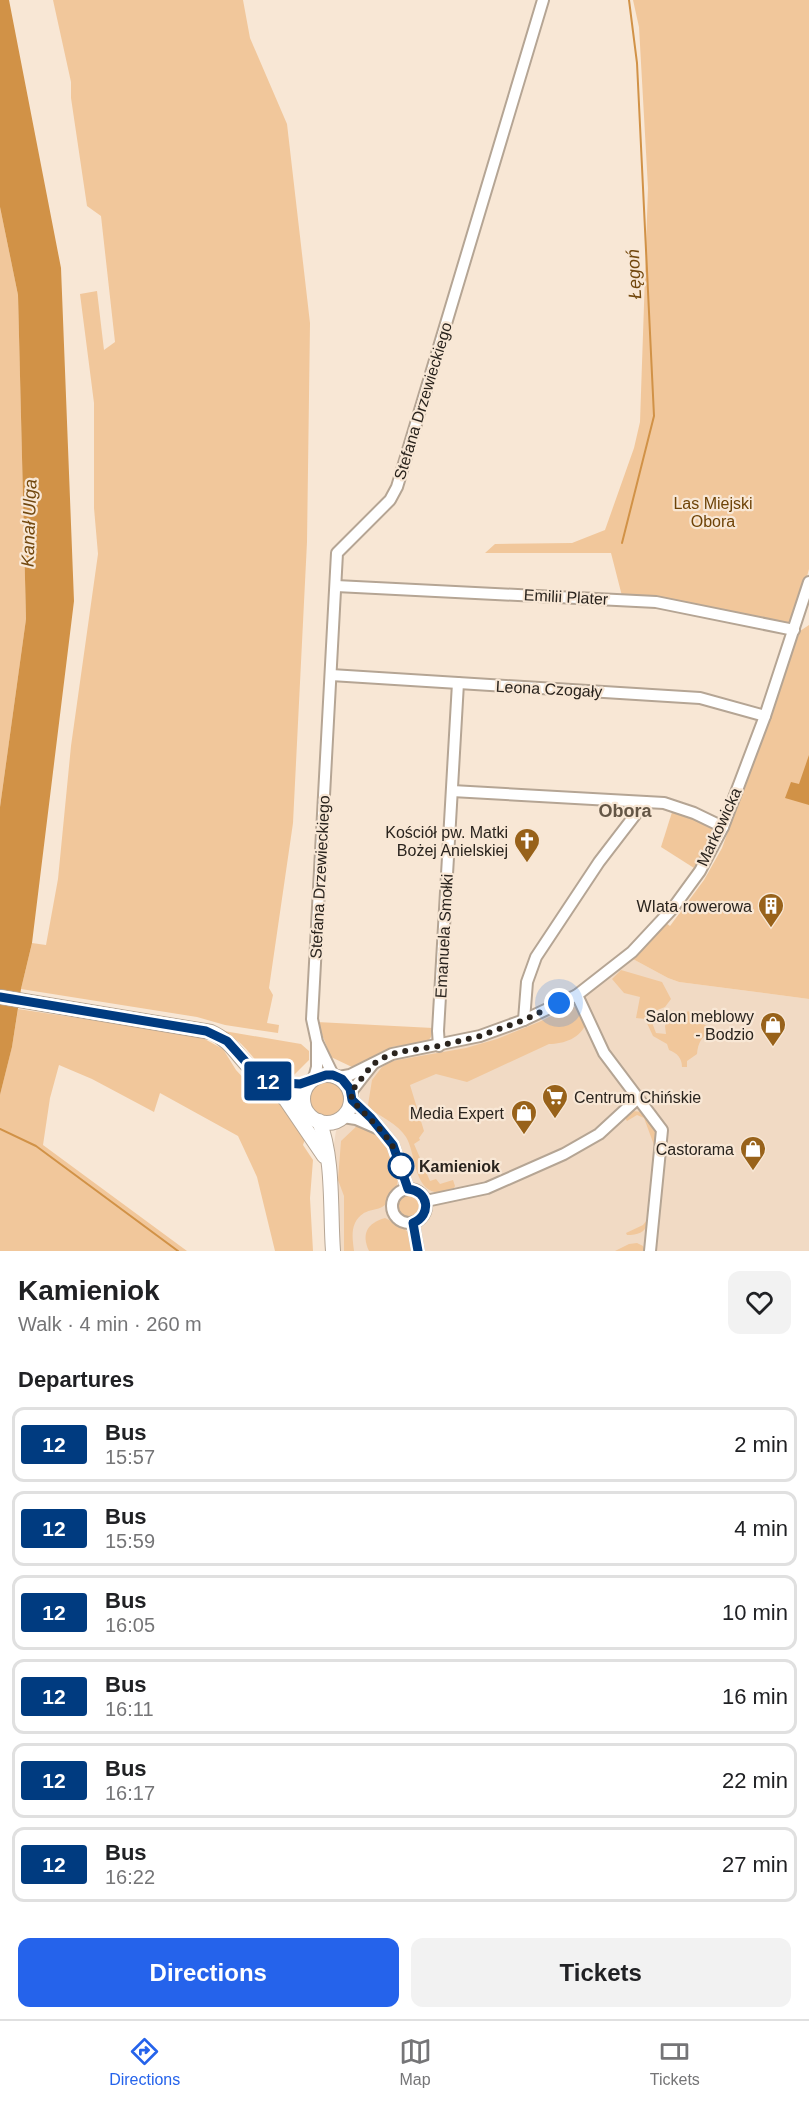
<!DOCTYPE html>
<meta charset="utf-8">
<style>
body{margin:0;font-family:Helvetica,sans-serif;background:#f2f2f2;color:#202124;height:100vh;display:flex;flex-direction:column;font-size:22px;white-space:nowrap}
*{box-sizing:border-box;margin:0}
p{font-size:20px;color:#757577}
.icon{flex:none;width:33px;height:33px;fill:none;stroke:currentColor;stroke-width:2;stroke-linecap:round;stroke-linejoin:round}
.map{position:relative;height:1251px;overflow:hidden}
.details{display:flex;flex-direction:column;background:#fff;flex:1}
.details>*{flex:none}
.badge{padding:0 12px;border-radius:4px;font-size:21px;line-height:39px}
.you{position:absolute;width:30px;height:30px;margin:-15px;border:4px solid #fff;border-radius:50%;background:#1a73e8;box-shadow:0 0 0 9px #1a73e833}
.map>.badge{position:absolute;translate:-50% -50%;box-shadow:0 0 0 3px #fff}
h2{padding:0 18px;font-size:22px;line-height:54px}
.round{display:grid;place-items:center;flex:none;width:63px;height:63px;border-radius:12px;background:#f2f2f2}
.head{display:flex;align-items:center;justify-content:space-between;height:102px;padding:0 18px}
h1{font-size:28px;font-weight:700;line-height:45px}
.button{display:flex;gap:12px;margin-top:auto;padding:12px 18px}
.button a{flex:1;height:69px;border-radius:12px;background:#2563eb;color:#fff;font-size:24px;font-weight:700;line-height:69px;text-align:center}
.button a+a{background:#f2f2f2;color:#202124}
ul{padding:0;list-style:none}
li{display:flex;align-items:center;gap:18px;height:75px;margin:0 12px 9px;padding:0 6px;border:3px solid #e0e0e0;border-radius:12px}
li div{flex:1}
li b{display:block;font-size:22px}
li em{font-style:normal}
li .badge{min-width:66px;font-weight:700;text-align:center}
.tab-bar{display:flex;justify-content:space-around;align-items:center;height:84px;border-top:2px solid #e0e0e0;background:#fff;font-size:16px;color:#757577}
.tab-bar a{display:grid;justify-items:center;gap:3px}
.tab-bar .current{color:#2563eb}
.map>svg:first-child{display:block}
.built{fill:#f1dac4}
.green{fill:#f1c79b}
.water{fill:#d19247}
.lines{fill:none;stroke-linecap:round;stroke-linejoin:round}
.stream{stroke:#d19247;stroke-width:2}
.minor-casing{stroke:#b5a594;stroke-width:14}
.major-casing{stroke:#b5a594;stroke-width:16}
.minor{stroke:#fff;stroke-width:10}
.major{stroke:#fff;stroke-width:14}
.line-casing{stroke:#fff;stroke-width:14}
.line{stroke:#003b80;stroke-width:9}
.walk{stroke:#2a241e;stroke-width:6;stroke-dasharray:0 10.8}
.stop-dot{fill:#fff;stroke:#003b80;stroke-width:3}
.labels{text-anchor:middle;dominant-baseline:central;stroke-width:4.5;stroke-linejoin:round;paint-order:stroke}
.street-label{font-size:16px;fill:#2a241e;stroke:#f8e7d5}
.park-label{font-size:16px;fill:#6e4307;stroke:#f8e7d5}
.poi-label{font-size:16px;fill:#2a241e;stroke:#f8e7d5;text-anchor:end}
.stop-label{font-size:16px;font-weight:bold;fill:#2a241e;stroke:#f8e7d5;text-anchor:start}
.water-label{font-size:18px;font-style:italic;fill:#72480e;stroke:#f8e7d5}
.neighbourhood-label{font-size:18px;font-weight:bold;fill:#635545;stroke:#f8e7d5}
</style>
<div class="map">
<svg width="809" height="1251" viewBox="0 0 809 1251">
<rect width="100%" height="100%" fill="#f8e7d5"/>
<!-- built -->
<path class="built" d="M631 958 668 978 679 982 809 999V1251H338L333 1150 336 1131 339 1126 352 1121 360 1106V1083L365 1078 378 1066 391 1059 473 1043 540 1018 567 1005Z"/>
<!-- green -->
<g class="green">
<path d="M53 0H243L250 38 287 124 310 323 307 542 293 823 269 988 273 995 267 1023 279 1025 278 1033 225 1025 197 1017 21 989 32 943 46 945 58 879 71 746 98 554 94 508V403L80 294 97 291 104 350 115 342 101 216 87 206 71 98V82Z"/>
<path d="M633 0H809V569L793 627 622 596 611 553H485L495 544 572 543 605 530 634 448 640 422 648 188 639 27Z"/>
<path d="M0 207 18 295 26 619 0 807Z"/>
<path d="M809 625V999L679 982 668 978 631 958 666 923 670 926 704 880 722 848 800 631Z"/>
<path d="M673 809 711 824 714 830 709 842 694 868 661 847Z"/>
<path d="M621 970 662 982 671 999 665 1007 655 1011 653 1014 646 1015 651 1020 656 1033 666 1034 665 1026 667 1021H678L688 1011 703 1024 709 1027 710 1031C701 1038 698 1043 697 1054L687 1061V1067H682C682 1058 677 1053 669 1050L667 1044 653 1036 645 1019 636 1018 640 997 624 993 612 979Z"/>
<path d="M575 1007 581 1011 586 1023C581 1038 564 1044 549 1044L467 1082 436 1074 410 1085 424 1131 419 1138 420 1140 414 1144 430 1181 436 1179 440 1184 453 1180 455 1186 454 1188C448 1189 441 1193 435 1192 414 1189 415 1151 406 1137 398 1124 381 1117 369 1108L368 1105 372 1080 382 1067 392 1061 466 1048 497 1039 539 1022 565 1009Z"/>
<path d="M18 1009 199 1036 223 1049 236 1070 248 1083 278 1101 305 1139 303 1145 313 1160 310 1198 313 1251H275L257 1177 238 1136 160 1093 154 1112 92 1079 59 1065 50 1098 43 1145 187 1251H0V1095L12 1047Z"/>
<path d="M317 1022 433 1028 431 1037 428 1041 392 1047 352 1067 331 1057Z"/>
<path d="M224 1031 301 1044 309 1051V1060L293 1076 292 1081C259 1075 261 1062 239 1042 234 1038 229 1035 224 1031Z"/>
<circle cx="327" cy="1099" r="18"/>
<path d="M633 1111 642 1112 658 1131 649 1223C644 1233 638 1235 627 1235L626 1233 643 1225 647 1220 654 1145 644 1118 637 1115 627 1121 625 1118 627 1113Z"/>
<path d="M360 1123C386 1139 415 1175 386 1204 377 1213 364 1206 355 1223 351 1231 353 1242 354 1251H344V1196L338 1180 341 1141Z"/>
<circle cx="409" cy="1206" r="12"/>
<path d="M385 1218 401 1226 410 1234 413 1251H369C361 1234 367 1223 385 1218Z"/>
<path d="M637 1243 643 1246 645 1251H615L629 1244Z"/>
</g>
<!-- water -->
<g class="water">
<path d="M0 0H9L61 268 74 601 32 943 21 989 12 1047 0 1095V807L26 619 18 295 0 207Z"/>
<path d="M809 755V805L785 798 791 782 799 784Z"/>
</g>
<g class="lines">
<!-- stream -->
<g class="stream">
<path d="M622 543 654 416 637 63 629 0"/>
<path d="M0 1129 36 1146 178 1251"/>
</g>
<defs>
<g id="minor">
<path d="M336 586 656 602 794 630"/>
<path d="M331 675 700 698 765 716"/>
<path d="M452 791 664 803 694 813 723 827"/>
<path d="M577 995 604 1053 662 1130 650 1251"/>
<path d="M524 1020 527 982 536 957 599 862 645 802"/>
<path d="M439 1046 438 1031 458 683"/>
<path d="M333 1075 317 1042 312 1019 337 553 390 500 397 487 543 0"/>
<path d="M339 1077 350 1075 392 1054 480 1036 524 1020 577 995 632 952 673 908 700 871 723 827 765 716 809 582"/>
<path d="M314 1078 317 1067V1043"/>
<path d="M351 1092 373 1064"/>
<path d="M352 1100 371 1118 393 1145 408 1189"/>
<path d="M343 1117 356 1119 379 1129"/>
<circle cx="409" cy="1206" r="17"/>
<path d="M426 1201 487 1188 564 1154 599 1134 637 1099"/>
<path d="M413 1223 418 1251"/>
</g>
<g id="major">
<path d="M0 997 211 1032C234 1042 240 1062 259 1076 272 1085 293 1089 303 1102"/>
<circle cx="327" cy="1099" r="24"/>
<path d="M276 1089 286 1100 324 1156"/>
<path d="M319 1121C334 1158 330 1211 333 1251"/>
</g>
</defs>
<!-- minor casing -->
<use href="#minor" class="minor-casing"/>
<!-- major casing -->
<use href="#major" class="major-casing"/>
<!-- minor -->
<use href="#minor" class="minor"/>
<!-- major -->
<use href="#major" class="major"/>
</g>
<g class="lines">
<defs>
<path id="line" d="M0 997 206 1031 227 1041 253 1070 271 1082 300 1084 326 1075H333L342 1079 350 1089 352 1100 371 1118 393 1145 408 1189C429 1191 432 1215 413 1223L418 1251"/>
</defs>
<!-- line casing -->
<use href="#line" class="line-casing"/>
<!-- line -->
<use href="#line" class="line"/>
<!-- walk -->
<path class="walk" d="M401 1166C393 1136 371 1122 352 1100L351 1092 373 1064 385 1057 398 1052 439 1046 480 1036 524 1020 559 1003"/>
</g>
<!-- icons -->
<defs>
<symbol id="church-pin" viewBox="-11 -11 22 30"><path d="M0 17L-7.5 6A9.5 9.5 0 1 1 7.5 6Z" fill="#98621a" stroke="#f8e7d5"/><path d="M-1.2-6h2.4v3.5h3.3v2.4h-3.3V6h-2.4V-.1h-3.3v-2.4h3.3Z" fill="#fff"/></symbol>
<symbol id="building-pin" viewBox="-11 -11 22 30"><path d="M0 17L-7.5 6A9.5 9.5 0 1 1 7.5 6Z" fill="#98621a" stroke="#f8e7d5"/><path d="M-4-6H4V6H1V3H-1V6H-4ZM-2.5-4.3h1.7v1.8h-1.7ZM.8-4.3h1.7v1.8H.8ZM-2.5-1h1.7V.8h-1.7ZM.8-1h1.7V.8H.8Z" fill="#fff"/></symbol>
<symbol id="shop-pin" viewBox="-11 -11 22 30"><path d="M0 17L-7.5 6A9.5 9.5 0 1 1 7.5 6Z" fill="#98621a" stroke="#f8e7d5"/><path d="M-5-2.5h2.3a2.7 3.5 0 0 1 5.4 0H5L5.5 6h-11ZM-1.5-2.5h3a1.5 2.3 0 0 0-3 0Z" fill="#fff"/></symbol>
<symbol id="supermarket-pin" viewBox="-11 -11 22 30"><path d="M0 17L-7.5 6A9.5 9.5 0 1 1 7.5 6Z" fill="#98621a" stroke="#f8e7d5"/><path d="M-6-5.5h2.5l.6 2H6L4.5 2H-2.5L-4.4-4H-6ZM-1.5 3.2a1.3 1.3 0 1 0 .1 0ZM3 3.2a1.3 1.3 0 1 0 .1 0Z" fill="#fff"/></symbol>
</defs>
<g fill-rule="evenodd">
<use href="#church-pin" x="512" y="826" width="30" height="40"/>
<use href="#building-pin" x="756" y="891" width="30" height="40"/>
<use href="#shop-pin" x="758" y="1010" width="30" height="40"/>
<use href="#supermarket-pin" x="540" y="1082" width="30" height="40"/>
<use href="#shop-pin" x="509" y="1098" width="30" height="40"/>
<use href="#shop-pin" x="738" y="1134" width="30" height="40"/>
</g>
<!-- markers -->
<circle class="stop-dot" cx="401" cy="1166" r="12"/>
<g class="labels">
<!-- street labels -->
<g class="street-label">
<text transform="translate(423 401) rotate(-73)">Stefana Drzewieckiego</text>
<text transform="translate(566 597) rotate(3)">Emilii Plater</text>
<text transform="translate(549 689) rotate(3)">Leona Czogały</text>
<text transform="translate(719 827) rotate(-65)">Markowicka</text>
<text transform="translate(320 877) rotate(-87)">Stefana Drzewieckiego</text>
<text transform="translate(444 936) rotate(-87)">Emanuela Smołki</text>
</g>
<!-- park labels -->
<g class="park-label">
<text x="713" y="503">Las Miejski<tspan x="713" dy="18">Obora</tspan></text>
</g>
<!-- poi labels -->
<g class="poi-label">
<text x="508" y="832">Kościół pw. Matki<tspan x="508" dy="18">Bożej Anielskiej</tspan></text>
<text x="752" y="906">WIata rowerowa</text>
<text x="754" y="1016">Salon meblowy<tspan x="754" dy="18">- Bodzio</tspan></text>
<text x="574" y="1097" text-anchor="start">Centrum Chińskie</text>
<text x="504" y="1113">Media Expert</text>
<text x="734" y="1149">Castorama</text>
</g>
<!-- stop labels -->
<g class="stop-label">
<text x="419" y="1166">Kamieniok</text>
</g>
<!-- water labels -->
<g class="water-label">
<text transform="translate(634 274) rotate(-93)">Łęgoń</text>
<text transform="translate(29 523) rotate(-88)">Kanał Ulga</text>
</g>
<!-- neighbourhood labels -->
<g class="neighbourhood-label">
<text x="625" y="811">Obora</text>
</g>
</g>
</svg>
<div class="you" style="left:559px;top:1003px"></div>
<b class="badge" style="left:268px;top:1081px;background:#003b80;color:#fff">12</b>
</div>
<section class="details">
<div class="head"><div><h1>Kamieniok</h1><p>Walk · 4 min · 260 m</p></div><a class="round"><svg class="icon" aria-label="heart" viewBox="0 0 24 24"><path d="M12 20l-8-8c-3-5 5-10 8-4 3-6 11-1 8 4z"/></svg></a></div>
<h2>Departures</h2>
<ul>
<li><span class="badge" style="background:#003b80;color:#fff">12</span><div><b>Bus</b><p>15:57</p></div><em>2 min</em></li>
<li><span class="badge" style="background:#003b80;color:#fff">12</span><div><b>Bus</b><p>15:59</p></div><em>4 min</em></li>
<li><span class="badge" style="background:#003b80;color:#fff">12</span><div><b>Bus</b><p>16:05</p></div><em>10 min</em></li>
<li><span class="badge" style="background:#003b80;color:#fff">12</span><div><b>Bus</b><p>16:11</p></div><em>16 min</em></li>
<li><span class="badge" style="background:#003b80;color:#fff">12</span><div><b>Bus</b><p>16:17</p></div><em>22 min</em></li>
<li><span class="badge" style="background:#003b80;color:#fff">12</span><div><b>Bus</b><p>16:22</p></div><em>27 min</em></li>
</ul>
<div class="button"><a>Directions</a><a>Tickets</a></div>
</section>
<nav class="tab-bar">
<a class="current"><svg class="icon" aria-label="directions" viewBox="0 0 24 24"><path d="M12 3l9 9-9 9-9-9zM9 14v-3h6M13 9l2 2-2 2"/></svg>Directions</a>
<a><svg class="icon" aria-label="map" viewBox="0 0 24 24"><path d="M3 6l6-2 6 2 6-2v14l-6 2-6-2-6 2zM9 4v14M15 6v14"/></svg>Map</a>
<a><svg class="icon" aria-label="tickets" viewBox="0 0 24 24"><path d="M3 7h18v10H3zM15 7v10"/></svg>Tickets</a>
</nav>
